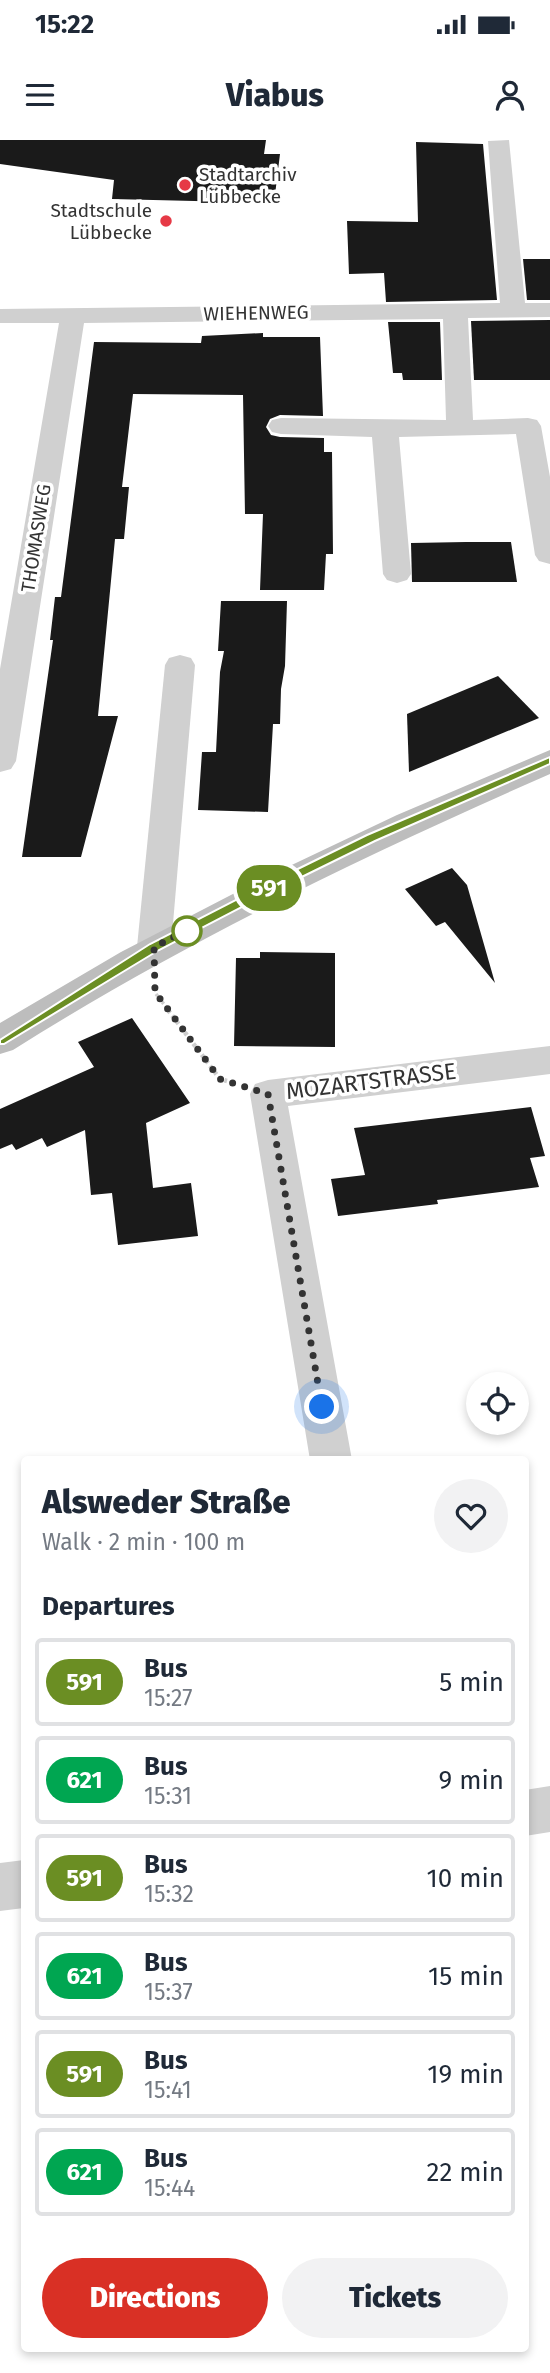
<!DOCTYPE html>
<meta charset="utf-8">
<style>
body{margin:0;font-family:"Fira Sans",sans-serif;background:#f2f2f3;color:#1f2937;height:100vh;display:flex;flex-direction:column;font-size:26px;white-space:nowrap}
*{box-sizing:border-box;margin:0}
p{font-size:23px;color:#747a83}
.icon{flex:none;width:38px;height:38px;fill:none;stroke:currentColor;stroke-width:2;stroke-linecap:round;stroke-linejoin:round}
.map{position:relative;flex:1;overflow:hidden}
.drawer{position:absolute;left:21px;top:1316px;width:508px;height:896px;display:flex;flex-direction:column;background:#fff;border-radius:7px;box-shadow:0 4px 10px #0003}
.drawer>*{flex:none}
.badge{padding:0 14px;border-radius:23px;font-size:24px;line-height:46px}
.fabs{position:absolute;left:466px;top:1232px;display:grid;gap:14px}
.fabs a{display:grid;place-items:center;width:63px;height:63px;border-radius:50%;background:#fff;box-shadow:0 4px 10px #0003;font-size:35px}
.you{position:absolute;width:35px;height:35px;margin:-18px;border:5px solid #fff;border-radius:50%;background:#1a73e8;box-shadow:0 0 0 10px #1a73e833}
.map>.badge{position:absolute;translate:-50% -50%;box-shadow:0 0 0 4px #fff}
h2{padding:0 21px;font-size:26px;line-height:63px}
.round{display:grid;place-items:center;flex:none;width:74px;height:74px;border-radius:37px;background:#f2f2f3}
.headline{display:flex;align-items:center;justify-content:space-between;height:119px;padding:0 21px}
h1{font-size:33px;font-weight:800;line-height:52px}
.primary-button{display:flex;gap:14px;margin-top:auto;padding:14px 21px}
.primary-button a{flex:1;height:80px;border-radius:42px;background:#d93025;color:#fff;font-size:28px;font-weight:800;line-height:80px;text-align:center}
.primary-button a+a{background:#f2f2f3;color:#1f2937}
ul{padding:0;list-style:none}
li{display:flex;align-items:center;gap:21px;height:88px;margin:0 14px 10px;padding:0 7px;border:4px solid #e0e1e3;border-radius:7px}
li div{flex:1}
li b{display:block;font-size:26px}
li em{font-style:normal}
li .badge{min-width:77px;font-weight:700;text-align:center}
.status{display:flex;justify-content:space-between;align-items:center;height:49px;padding:0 35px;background:#fff;direction:ltr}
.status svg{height:19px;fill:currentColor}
header{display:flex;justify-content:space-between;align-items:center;height:91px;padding:0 21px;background:#fff;font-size:32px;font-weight:800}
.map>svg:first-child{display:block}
.building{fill:#1a1a1a}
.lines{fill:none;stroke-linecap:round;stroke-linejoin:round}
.path-far1{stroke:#cdcdcd;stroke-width:3.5;stroke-dasharray:2.5 2.5;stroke-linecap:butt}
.path{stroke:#cdcdcd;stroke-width:4.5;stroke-dasharray:3.5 3.5;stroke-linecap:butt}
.street{fill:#d0d0d0;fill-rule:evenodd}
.secondary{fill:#bdbdbd;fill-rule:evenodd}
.line{fill:#6b8e23;stroke:#fff;stroke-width:2}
.walk{stroke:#333;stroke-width:7;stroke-dasharray:0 12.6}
.poi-dot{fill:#e63946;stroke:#fff;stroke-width:2.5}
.stop-dot{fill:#fff;stroke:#6b8e23;stroke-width:3.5}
.labels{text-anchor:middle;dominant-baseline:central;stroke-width:7;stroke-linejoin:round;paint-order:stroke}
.far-poi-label{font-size:19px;fill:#333;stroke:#fff;text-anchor:start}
.far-street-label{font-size:19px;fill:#333;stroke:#fff}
.street-label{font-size:23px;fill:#333;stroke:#fff}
</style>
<div class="status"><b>15:22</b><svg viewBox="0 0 49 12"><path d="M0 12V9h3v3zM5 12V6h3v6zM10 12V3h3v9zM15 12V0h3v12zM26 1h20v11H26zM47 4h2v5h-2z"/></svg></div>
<header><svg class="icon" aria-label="menu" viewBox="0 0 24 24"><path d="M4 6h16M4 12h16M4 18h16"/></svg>Viabus<svg class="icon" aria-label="person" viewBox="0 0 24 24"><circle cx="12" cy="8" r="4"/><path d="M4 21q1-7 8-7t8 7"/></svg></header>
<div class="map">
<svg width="550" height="2233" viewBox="0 0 550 2233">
<rect width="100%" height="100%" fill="#fff"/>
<!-- building -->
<g class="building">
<path d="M0 0H266L264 14H280L274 63 112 59 114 40 0 24Z"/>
<path d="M416 2 483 4 497 160 386 162 384 133 349 134 347 81 418 82Z"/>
<path d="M523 119H550V160H527Z"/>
<path d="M550 180V240H474L471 181Z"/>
<path d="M388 182H440L442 240H403L402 233H393Z"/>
<path d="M263 193V197H320L323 276 280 275 270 279 266 287 271 295 280 297 324 298V312H332L333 414H326L324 450H260L263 374H245L243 255 133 254 122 347H129L124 399H115L98 576H118L81 717H22L53 500H50L55 457H61L94 202 201 203 202 196Z"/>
<path d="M466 402H511L517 442H412L411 403Z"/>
<path d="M221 461H287L285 526 281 549 280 584H273L268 672 198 670 202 612H216L220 532 224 511H218Z"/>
<path d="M498 536 539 578 409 632 407 574Z"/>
<path d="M452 728 467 745 495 843 445 782 436 786 405 749Z"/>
<path d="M260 812 335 813V907L234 906 236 818H260Z"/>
<path d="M132 878 190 963 146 983 153 1048 191 1043 198 1096 118 1105 112 1053 91 1055 85 990 47 1007 42 998 16 1010 12 1004 0 1009V969L94 927 78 902Z"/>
<path d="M531 967 545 1016 530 1018 539 1047 437 1060 438 1064 338 1076 331 1039 365 1035 354 988Z"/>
</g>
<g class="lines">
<!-- path-far1 -->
<path class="path-far1" d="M156 854 170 872"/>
<!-- path -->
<path class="path" d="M168 870 220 939 227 941"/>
<!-- street -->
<g class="street">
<path d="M509 0 525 163H550V177L468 178 473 280 528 278 537 280 541 286 550 337V424L539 421 535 415 516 294 399 297 411 434 407 440 397 443 387 440 383 434 372 297 281 294 272 292 268 286 272 280 281 278 446 280 443 179 84 183 16 621 11 629 0 632V529L59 183H0V169L500 163 488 1Z"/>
<path d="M180 515 191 518 195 525 171 807 166 816 154 820 142 816 137 807 165 525 169 518Z"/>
<path d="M550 906V934L288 966 352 1320H310L250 954 255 944 268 940Z"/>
<path d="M550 1646V1692L525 1696V1650Z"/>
<path d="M24 1720V1768L0 1771V1723Z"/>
</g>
<!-- secondary -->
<path class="secondary" d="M550 610V634C365 715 184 802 13 910L0 914V883L121 812 258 741 397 675Z"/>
</g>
<!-- line -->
<path class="line" d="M550 617V624L375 701 265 755 159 810 4 904H0V900L150 804 257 749 367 695Z"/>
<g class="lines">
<!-- walk -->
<path class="walk" d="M187 791 197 785 154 807 155 852 220 939 268 954 322 1267"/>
</g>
<!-- markers -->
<g class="poi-dot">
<circle cx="185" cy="45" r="7"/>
<circle cx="166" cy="81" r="7"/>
</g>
<circle class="stop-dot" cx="187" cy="791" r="14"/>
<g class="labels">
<!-- far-poi labels -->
<g class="far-poi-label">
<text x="199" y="34">Stadtarchiv<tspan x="199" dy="22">Lübbecke</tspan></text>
<text x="152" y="70" text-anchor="end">Stadtschule<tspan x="152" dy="22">Lübbecke</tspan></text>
</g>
<!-- far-street labels -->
<g class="far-street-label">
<text transform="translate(256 173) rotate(-1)">WIEHENWEG</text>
<text transform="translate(36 398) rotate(-81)">THOMASWEG</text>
</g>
<!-- street labels -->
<g class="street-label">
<text transform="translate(371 941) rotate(-7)">MOZARTSTRASSE</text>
</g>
</g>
</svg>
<div class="fabs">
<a><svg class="icon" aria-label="locate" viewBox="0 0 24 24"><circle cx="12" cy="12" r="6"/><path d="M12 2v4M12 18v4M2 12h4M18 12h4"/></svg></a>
</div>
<div class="you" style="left:322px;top:1267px"></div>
<b class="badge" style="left:269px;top:748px;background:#6b8e23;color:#fff">591</b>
<section class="drawer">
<div class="headline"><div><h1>Alsweder Straße</h1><p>Walk · 2 min · 100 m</p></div><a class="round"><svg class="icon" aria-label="heart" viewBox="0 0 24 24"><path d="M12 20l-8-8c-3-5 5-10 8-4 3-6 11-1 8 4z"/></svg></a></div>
<h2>Departures</h2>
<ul>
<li><span class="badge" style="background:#6b8e23;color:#fff">591</span><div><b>Bus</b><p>15:27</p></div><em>5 min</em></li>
<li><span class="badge" style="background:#00a651;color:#fff">621</span><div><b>Bus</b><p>15:31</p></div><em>9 min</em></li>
<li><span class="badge" style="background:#6b8e23;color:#fff">591</span><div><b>Bus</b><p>15:32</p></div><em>10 min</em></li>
<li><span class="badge" style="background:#00a651;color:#fff">621</span><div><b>Bus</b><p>15:37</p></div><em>15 min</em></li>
<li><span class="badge" style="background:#6b8e23;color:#fff">591</span><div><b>Bus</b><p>15:41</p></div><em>19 min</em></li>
<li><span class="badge" style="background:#00a651;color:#fff">621</span><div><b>Bus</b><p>15:44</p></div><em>22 min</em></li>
</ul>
<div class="primary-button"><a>Directions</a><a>Tickets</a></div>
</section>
</div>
